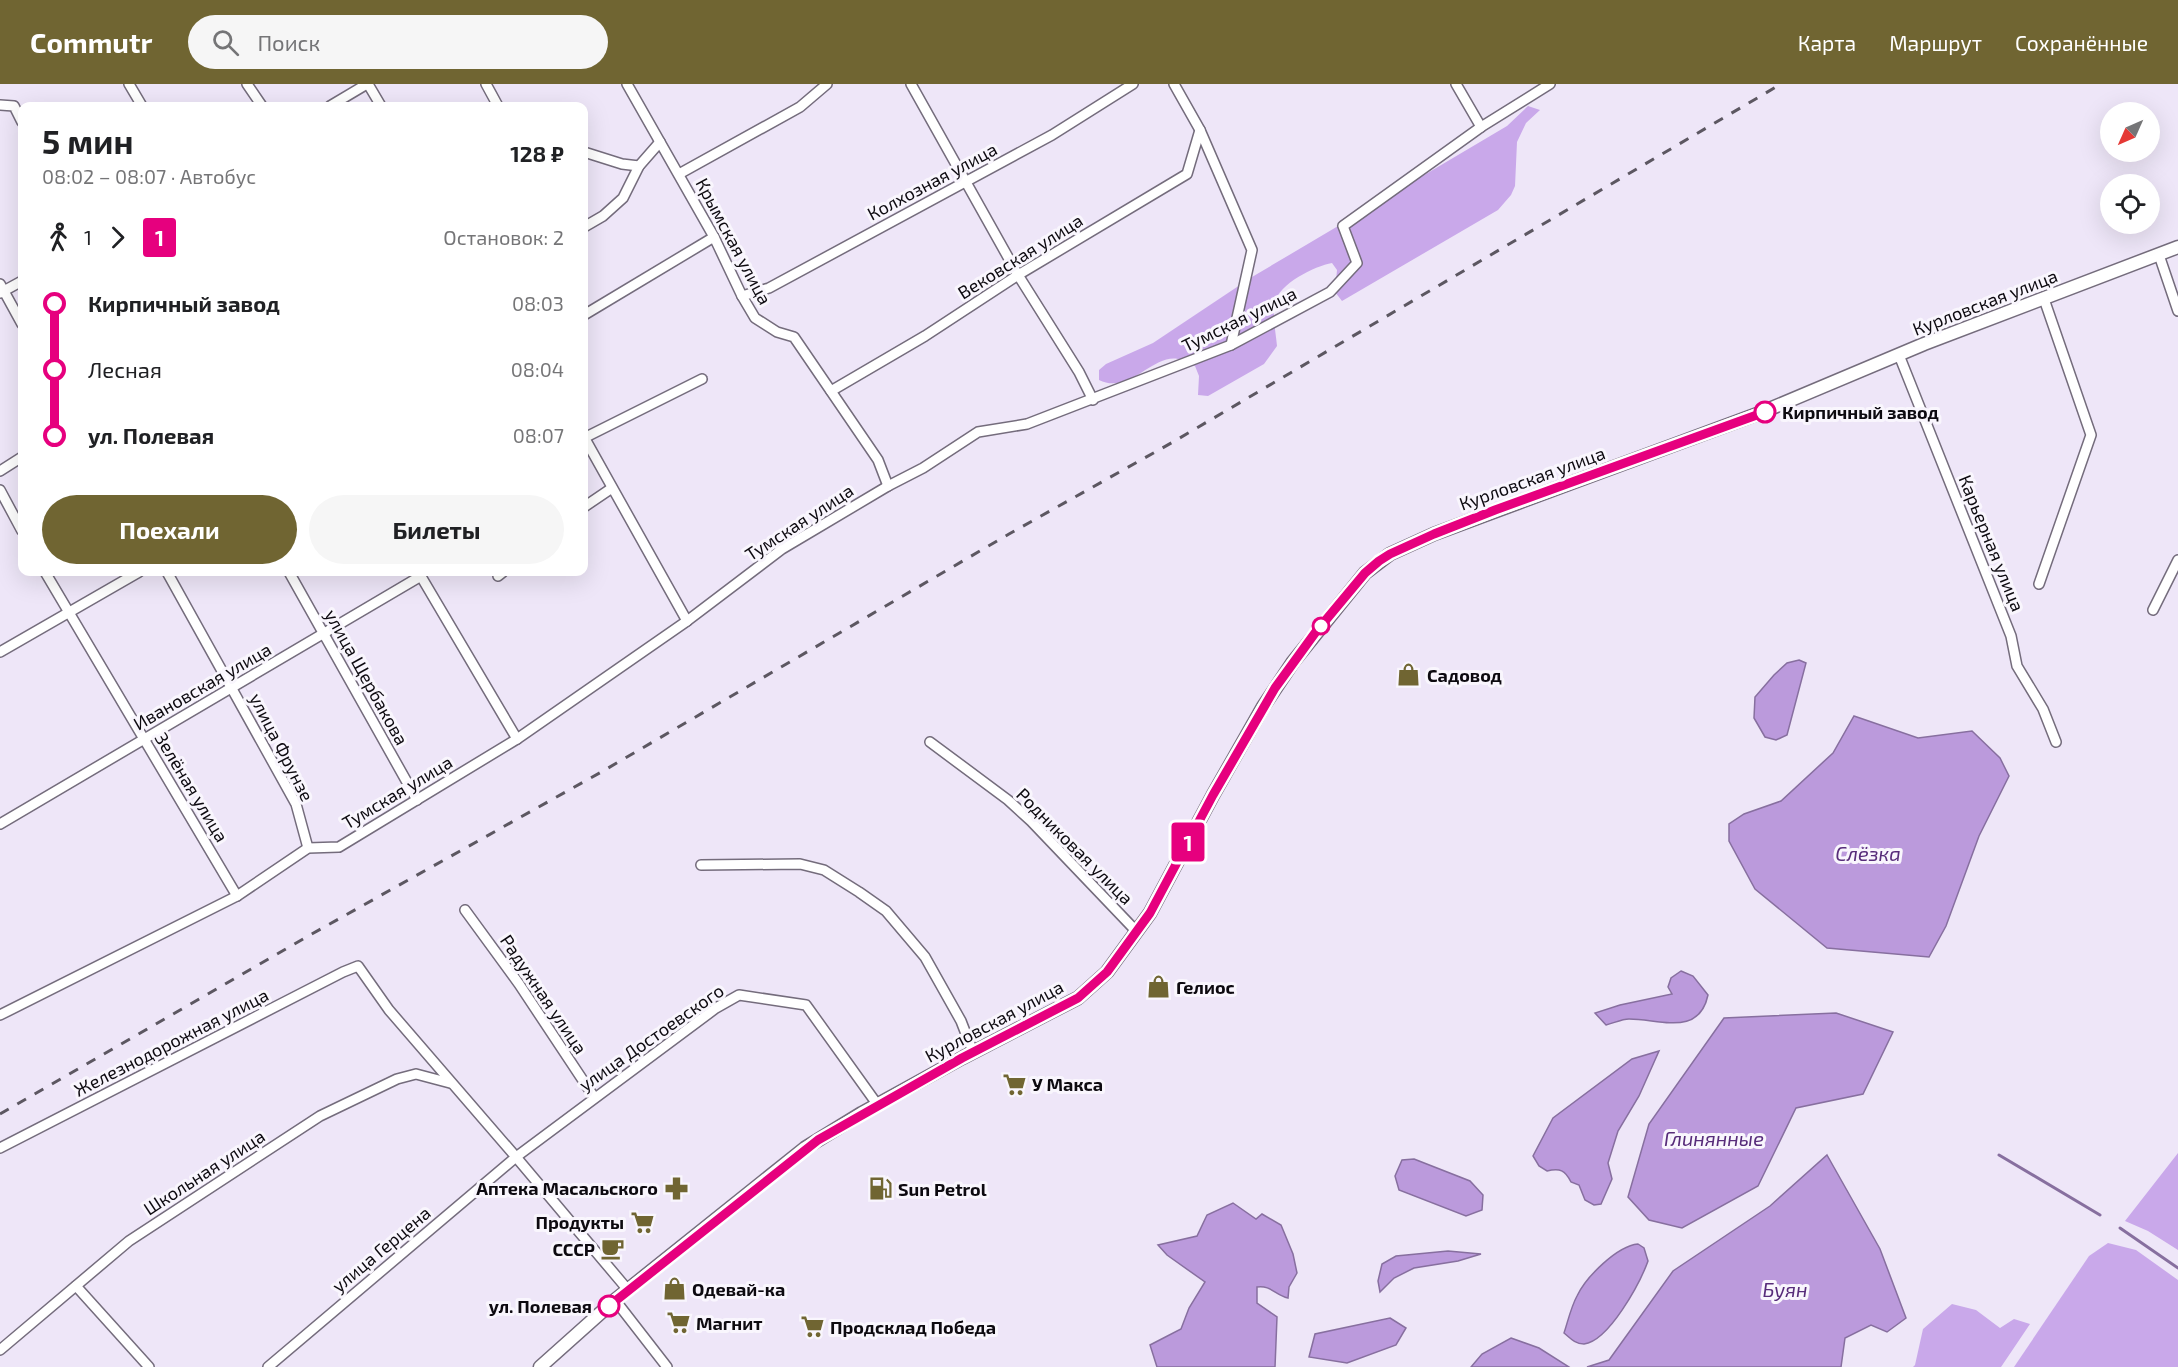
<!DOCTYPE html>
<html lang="ru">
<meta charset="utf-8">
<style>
body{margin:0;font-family:"Exo 2",sans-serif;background:#f6f6f6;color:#202124;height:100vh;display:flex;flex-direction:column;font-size:22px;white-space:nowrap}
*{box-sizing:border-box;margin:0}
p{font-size:20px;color:#757577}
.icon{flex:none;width:33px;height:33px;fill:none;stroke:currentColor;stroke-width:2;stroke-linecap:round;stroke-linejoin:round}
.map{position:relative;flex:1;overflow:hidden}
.panel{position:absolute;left:18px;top:18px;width:570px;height:474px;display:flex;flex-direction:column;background:#fff;border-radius:12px;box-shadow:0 6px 24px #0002}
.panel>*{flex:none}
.badge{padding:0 12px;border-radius:4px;font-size:21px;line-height:39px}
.needle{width:39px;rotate:225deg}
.controls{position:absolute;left:2100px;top:18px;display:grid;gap:12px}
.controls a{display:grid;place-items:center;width:60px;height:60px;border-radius:50%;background:#fff;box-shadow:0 6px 24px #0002;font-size:30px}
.map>.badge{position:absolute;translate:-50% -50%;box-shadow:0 0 0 3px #fff}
.legs{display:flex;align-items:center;gap:9px;height:66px;padding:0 24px;font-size:20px}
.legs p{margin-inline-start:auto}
.overview{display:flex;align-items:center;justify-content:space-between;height:102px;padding:0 24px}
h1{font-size:33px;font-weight:700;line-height:45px}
.action{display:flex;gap:12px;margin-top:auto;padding:12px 24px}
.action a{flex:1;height:69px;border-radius:36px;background:#706532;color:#fff;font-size:24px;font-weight:700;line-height:69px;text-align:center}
.action a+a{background:#f6f6f6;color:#202124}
ul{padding:0 24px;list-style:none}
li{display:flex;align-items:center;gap:21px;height:66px;font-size:22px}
li i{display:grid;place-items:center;width:9px;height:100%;margin:0 8px;background:currentColor}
li i::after{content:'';width:15px;height:15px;margin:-8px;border:4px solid;border-radius:50%;background:#fff}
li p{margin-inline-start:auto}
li:first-child i{background:linear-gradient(#0000 50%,currentColor 0)}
li:last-child i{background:linear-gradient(currentColor 50%,#0000 0)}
header{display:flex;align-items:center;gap:36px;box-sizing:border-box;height:84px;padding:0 30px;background:#706532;color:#fff}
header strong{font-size:28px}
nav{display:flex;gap:33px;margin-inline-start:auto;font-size:21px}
.search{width:420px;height:54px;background:#f6f6f6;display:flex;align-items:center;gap:15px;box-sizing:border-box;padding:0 21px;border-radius:33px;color:#757577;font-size:22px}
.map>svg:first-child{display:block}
.forest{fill:#c9a8ea}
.water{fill:#bb9adc;stroke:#876f9f;stroke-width:1.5}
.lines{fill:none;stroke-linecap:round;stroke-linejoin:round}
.stream{stroke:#876f9f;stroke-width:3}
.minor-casing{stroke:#746c7c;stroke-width:12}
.major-casing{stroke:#746c7c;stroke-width:15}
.minor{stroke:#fff;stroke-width:9}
.major{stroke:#fff;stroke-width:12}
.rail{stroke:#5c5761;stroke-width:3;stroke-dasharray:10 10;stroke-linecap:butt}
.line-1-casing{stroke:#fff;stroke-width:14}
.line-1{stroke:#e6007e;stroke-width:9}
.stop-1-dot{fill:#fff;stroke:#e6007e;stroke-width:3}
.labels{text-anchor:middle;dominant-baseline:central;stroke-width:6;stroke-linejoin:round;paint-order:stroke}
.street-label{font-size:18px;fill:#0d0a10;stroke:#f9f6fd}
.stop-label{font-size:18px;font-weight:bold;fill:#0d0a10;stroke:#f9f6fd;text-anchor:start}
.poi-label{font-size:18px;font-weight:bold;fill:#0d0a10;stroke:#f9f6fd;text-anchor:start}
.water-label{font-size:20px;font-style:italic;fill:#572c7a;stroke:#f9f6fd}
</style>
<header>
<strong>Commutr</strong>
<div class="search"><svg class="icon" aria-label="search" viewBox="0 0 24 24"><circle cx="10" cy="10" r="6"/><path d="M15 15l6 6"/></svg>Поиск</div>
<nav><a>Карта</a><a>Маршрут</a><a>Сохранённые</a></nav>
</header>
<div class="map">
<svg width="2178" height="1283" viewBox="0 0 2178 1283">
<rect width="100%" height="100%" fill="#eee6f8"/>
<!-- forest -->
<g class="forest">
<path d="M1528 22 1540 26 1526 39 1517 58 1515 102 1511 111 1498 126 1342 217 1335 208 1337 186 1332 179C1315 182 1278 200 1275 219 1272 232 1276 249 1277 262L1264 280 1208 312 1198 311 1199 292 1195 282C1190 280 1184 276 1178 275 1153 270 1129 311 1099 296V286L1106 280 1153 259 1252 193 1507 42Z"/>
<path d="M2178 1069V1166L2148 1147 2125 1137Z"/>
<path d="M2108 1159 2136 1166 2178 1196V1283H2014L2089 1172Z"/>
<path d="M1952 1220 1976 1226 2000 1244 2014 1235 2030 1240 2001 1283H1913L1915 1281 1923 1245Z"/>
</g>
<!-- water -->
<g class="water">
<path d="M1799 576 1806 579 1787 651 1776 656 1765 653 1754 634 1755 613 1774 591 1787 579Z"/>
<path d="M1854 632 1918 654 1972 647 2000 674 2009 692 1979 752 1946 842 1929 873 1827 864 1755 805 1729 757V740L1744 730 1781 717 1833 669Z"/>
<path d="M1681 887 1693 892 1708 911C1699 953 1660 935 1629 935 1622 935 1614 939 1606 941L1595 929 1620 921 1672 910 1668 903 1671 894Z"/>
<path d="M1836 929 1893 948 1863 1010 1796 1024 1758 1102 1682 1144 1649 1136 1628 1113 1649 1040 1724 934Z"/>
<path d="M1659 967 1639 1012 1618 1047 1608 1079 1612 1095 1601 1120 1594 1121 1585 1116 1579 1101 1571 1098C1565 1086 1560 1084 1547 1087L1539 1082 1533 1072 1553 1034 1632 975Z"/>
<path d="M1827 1071 1880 1165 1906 1234 1887 1248 1871 1241 1845 1254 1841 1283H1587L1609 1276 1673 1187 1770 1122Z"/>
<path d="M1414 1075 1470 1097 1483 1111 1482 1126 1466 1132 1399 1106 1395 1092 1402 1076Z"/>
<path d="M1233 1119 1256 1135 1262 1130 1281 1141 1293 1170 1297 1189 1289 1203 1288 1214C1275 1211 1271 1201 1257 1203V1219L1277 1233 1275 1283H1157L1150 1261 1181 1245 1189 1224 1205 1198 1167 1171 1158 1161 1197 1152 1207 1131Z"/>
<path d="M1638 1160 1644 1164 1648 1177C1640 1199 1609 1257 1584 1260 1575 1260 1570 1254 1564 1249 1568 1237 1571 1223 1577 1212 1586 1193 1617 1162 1638 1160Z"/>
<path d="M1448 1167 1481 1170 1458 1177 1414 1184 1394 1194 1380 1208 1378 1197 1382 1180 1396 1172Z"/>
<path d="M1390 1234 1406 1244 1396 1261 1347 1279 1309 1273 1315 1250Z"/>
<path d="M1511 1254 1539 1264 1569 1283H1471L1482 1270Z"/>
</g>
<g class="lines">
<!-- stream -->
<g class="stream">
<path d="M1999 1071 2100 1131"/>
<path d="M2120 1144 2178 1184"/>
</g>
<defs>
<g id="minor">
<path d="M129 0 142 22"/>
<path d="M247 0 262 22"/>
<path d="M368 0 381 22"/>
<path d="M486 0 498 22"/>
<path d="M627 0 714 153 742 212 755 234 777 248 794 253 878 376 888 402"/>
<path d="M911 0 1018 191 1079 288 1093 316"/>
<path d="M1174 0 1200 46 1252 166 1231 261"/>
<path d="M1456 0 1481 43"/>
<path d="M0 21 14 22 22 38"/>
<path d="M330 22 367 0"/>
<path d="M584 68 622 80 639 82"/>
<path d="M679 90 800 23 827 0"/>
<path d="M584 143 603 132 623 114 639 82 660 58"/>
<path d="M2159 171 2178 227"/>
<path d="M0 200 22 240"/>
<path d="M0 209 22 197"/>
<path d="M742 212 769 204 1052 51 1133 0"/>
<path d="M584 231 714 153"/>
<path d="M1899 271 2011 552 2017 582 2043 625 2056 658"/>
<path d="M831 307 925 252 1018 191 1187 90 1200 46"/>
<path d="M584 353 687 537"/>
<path d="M584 354 702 295"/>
<path d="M0 387 22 373"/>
<path d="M0 406 22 447"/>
<path d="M584 423 612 404"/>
<path d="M45 488 237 812"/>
<path d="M167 488 296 720 308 764"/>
<path d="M289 488 417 716"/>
<path d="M419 489 517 655"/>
<path d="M498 492 503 488"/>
<path d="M2039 500 2091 351 2044 215"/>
<path d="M2153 526 2178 476"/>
<path d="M0 568 139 488"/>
<path d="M930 658 1008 716 1031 737 1137 848"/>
<path d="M0 740 421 492"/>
<path d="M701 781 800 780 824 786 859 808 886 827 925 873 961 937 973 968"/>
<path d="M465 826 519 900 594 1013"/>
<path d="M0 931 237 812 308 764 339 763 517 655 687 537 782 465 888 402 923 384 978 348 1027 340 1231 261 1330 208 1357 179 1343 142 1481 43 1550 0"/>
<path d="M0 1064 343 888 358 882 389 926 516 1073 628 1206"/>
<path d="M76 1202 149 1283"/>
<path d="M615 1216 667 1283"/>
<path d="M0 1266 129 1157 320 1032 397 995 416 990 450 999"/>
<path d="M268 1283 516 1073 716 924 739 911 806 921 877 1020"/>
</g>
<path id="major" d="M540 1283 615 1216 805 1064 862 1029 962 974 1078 914 1107 888 1150 829 1213 711 1263 623 1293 578 1365 489 1390 470 1434 450 1760 329 1924 260 2178 163"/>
</defs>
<!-- minor casing -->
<use href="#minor" class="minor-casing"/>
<!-- major casing -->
<use href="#major" class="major-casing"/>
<!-- minor -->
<use href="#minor" class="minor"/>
<!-- major -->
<use href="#major" class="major"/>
<!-- rail -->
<path class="rail" d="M0 1030 310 851 603 687 1009 450 1173 358 1781 0"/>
</g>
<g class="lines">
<defs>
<path id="line-1" d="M609 1222 818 1056 962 974 1078 914 1107 888 1150 829 1213 711 1275 604 1315 549 1365 489 1379 477 1390 470 1434 450 1495 426 1765 328"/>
</defs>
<!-- line-1 casing -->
<use href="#line-1" class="line-1-casing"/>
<!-- line-1 -->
<use href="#line-1" class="line-1"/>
</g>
<!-- icons -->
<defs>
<symbol id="shop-bare" viewBox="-9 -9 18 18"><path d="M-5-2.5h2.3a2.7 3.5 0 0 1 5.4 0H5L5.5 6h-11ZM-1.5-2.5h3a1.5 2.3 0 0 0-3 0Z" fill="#706532" stroke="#f9f6fd" stroke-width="2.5" paint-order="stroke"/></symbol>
<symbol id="supermarket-bare" viewBox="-9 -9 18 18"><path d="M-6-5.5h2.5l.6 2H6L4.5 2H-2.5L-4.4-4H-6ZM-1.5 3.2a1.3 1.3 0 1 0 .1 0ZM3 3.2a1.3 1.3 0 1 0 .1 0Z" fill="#706532" stroke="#f9f6fd" stroke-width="2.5" paint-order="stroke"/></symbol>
<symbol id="pharmacy-bare" viewBox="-9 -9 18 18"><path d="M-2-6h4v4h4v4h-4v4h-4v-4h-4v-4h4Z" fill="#706532" stroke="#f9f6fd" stroke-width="2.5" paint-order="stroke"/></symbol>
<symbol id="fuel-bare" viewBox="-9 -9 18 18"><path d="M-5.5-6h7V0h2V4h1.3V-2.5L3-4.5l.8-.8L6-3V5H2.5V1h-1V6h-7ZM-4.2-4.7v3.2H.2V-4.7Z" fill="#706532" stroke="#f9f6fd" stroke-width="2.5" paint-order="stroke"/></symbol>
<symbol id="cafe-bare" viewBox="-9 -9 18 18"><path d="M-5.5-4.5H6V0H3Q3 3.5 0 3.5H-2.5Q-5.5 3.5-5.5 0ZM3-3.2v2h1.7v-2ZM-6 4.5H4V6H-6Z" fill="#706532" stroke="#f9f6fd" stroke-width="2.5" paint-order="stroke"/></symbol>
</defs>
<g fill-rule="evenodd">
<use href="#shop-bare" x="1392" y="574" width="33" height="33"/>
<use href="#shop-bare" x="1142" y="886" width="33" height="33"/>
<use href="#supermarket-bare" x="998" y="984" width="33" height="33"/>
<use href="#pharmacy-bare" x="660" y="1088" width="33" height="33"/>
<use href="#fuel-bare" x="864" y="1088" width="33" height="33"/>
<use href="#supermarket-bare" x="626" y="1122" width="33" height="33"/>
<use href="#cafe-bare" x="596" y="1148" width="33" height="33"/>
<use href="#shop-bare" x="658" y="1188" width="33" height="33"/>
<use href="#supermarket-bare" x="662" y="1222" width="33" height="33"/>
<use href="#supermarket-bare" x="796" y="1226" width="33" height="33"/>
</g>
<!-- markers -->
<g class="stop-1-dot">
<circle cx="1765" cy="328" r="10"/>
<circle cx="1321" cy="542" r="8"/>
<circle cx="609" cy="1222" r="10"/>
</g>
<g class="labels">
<!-- street labels -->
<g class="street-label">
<text transform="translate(932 97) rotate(-28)">Колхозная улица</text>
<text transform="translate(734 157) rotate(62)">Крымская улица</text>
<text transform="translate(1020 172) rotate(-32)">Вековская улица</text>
<text transform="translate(1985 218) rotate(-21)">Курловская улица</text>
<text transform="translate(1239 235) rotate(-26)">Тумская улица</text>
<text transform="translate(1532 394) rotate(-20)">Курловская улица</text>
<text transform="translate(799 438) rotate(-33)">Тумская улица</text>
<text transform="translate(1992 459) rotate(68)">Карьерная улица</text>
<text transform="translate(367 593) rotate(61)">улица Щербакова</text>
<text transform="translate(202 602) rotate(-30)">Ивановская улица</text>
<text transform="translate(282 663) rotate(63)">улица Фрунзе</text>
<text transform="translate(192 703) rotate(59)">Зелёная улица</text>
<text transform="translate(397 708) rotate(-31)">Тумская улица</text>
<text transform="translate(1075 762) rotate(45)">Родниковая улица</text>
<text transform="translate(544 910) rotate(56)">Радужная улица</text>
<text transform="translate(994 937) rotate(-28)">Курловская улица</text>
<text transform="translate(651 953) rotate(-35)">улица Достоевского</text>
<text transform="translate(171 958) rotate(-27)">Железнодорожная улица</text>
<text transform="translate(204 1088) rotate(-33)">Школьная улица</text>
<text transform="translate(381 1165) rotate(-40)">улица Герцена</text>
</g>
<!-- stop labels -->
<g class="stop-label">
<text x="1782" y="328">Кирпичный завод</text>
<text x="592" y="1222" text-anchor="end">ул. Полевая</text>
</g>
<!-- poi labels -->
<g class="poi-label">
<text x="1427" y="591">Садовод</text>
<text x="1176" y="903">Гелиос</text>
<text x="1032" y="1000">У Макса</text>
<text x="658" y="1104" text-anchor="end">Аптека Масальского</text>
<text x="898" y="1105">Sun Petrol</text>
<text x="624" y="1138" text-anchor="end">Продукты</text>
<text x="595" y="1165" text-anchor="end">СССР</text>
<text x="692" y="1205">Одевай-ка</text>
<text x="696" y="1239">Магнит</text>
<text x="830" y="1243">Продсклад Победа</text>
</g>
<!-- water labels -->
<g class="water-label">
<text x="1868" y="769">Слёзка</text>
<text x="1714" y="1054">Глинянные</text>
<text x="1785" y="1205">Буян</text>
</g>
</g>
</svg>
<div class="controls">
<a><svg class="needle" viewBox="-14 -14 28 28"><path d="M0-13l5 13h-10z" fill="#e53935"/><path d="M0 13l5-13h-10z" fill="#757577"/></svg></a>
<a><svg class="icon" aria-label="locate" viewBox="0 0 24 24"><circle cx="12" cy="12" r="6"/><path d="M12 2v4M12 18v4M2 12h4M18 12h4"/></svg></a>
</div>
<b class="badge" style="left:1188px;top:758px;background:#e6007e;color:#fff">1</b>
<section class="panel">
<div class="overview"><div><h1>5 мин</h1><p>08:02 – 08:07 · Автобус</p></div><b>128 ₽</b></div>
<div class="legs"><svg class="icon" aria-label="walk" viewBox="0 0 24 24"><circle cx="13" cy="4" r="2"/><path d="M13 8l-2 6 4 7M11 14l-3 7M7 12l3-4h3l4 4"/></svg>1<svg class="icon" aria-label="forward" viewBox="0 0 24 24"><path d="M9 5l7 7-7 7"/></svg><b class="badge" style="background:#e6007e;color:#fff">1</b><p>Остановок: 2</p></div>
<ul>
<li><i style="color:#e6007e"></i><b>Кирпичный завод</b><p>08:03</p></li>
<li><i style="color:#e6007e"></i><span>Лесная</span><p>08:04</p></li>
<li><i style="color:#e6007e"></i><b>ул. Полевая</b><p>08:07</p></li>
</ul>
<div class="action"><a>Поехали</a><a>Билеты</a></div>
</section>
</div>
